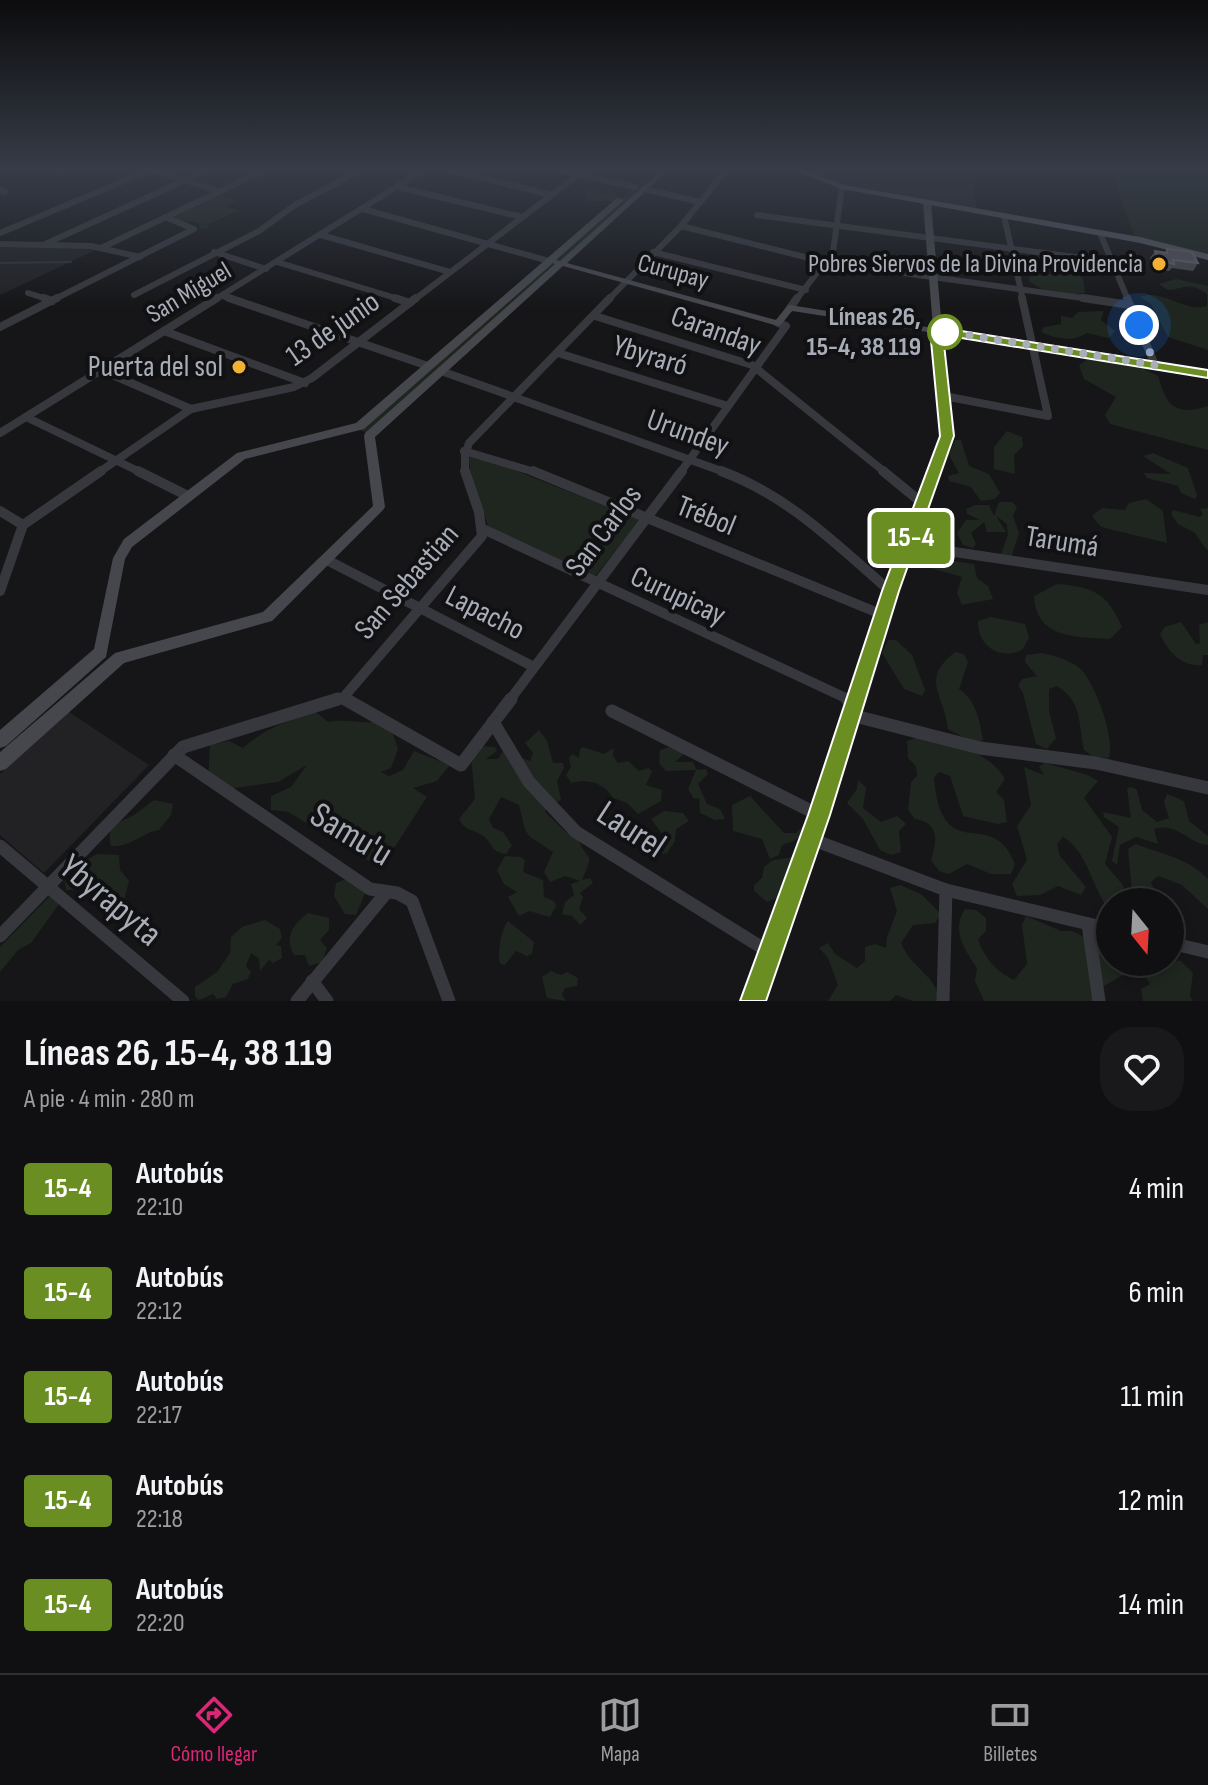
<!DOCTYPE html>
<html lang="es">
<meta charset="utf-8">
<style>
body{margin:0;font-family:"Sofia Sans Condensed",sans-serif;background:#19191b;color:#f1f3f6;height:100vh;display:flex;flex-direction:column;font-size:30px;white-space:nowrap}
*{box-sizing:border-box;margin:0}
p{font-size:26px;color:#9c9d9f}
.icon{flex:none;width:44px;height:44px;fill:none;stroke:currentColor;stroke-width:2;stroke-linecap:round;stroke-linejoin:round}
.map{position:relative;height:1001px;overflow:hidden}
.drawer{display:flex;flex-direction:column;background:#101012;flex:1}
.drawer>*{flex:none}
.badge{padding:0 16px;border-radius:6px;font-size:28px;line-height:52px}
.needle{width:52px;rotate:162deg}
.buttons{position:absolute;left:1096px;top:888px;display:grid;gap:16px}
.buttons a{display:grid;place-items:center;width:88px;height:88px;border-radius:50%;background:#101012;box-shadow:0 4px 12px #0003,0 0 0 2px #303032;font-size:40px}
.you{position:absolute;width:40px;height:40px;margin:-20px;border:6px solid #fff;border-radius:50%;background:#1a73e8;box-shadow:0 0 0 12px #1a73e833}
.map>.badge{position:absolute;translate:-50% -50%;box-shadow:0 0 0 4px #fff}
.round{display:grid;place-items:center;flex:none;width:84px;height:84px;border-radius:32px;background:#19191b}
.headline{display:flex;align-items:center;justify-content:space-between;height:136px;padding:0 24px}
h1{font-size:38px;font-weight:700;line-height:60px}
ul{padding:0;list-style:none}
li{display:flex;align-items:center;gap:24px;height:104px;padding:0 24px}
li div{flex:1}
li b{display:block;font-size:30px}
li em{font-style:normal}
li .badge{min-width:88px;font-weight:700;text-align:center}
.tab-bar{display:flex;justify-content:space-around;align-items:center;height:112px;border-top:2px solid #303032;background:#101012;font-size:22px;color:#9c9d9f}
.tab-bar a{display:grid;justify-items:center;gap:4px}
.tab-bar .current{color:#db2777}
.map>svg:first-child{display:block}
.built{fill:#222225}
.green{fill:#1e261f}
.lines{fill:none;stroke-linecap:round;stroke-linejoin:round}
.stream{stroke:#2c353c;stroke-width:2}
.street-far3{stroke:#37383d;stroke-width:6}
.street-far2{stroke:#37383d;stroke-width:8}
.street-far1{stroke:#37383d;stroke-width:10}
.street{stroke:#37383d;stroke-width:13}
.secondary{fill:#45474d;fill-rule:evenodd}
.primary{fill:#53555c;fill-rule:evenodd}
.wall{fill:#47494d}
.building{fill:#525359;stroke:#5f6168;stroke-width:2}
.line{fill:#6b8e23;stroke:#fff;stroke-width:2}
.walk{stroke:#a8adb8;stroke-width:8;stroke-dasharray:0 14.4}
.poi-dot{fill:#f2b134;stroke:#111113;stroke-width:3}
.stop-dot{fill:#fff;stroke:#6b8e23;stroke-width:4}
.labels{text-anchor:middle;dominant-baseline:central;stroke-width:8;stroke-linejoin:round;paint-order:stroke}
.far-poi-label{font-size:26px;fill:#a8adb8;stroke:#111113;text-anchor:end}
.far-street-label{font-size:26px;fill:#a8adb8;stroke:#111113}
.far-stop-label{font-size:26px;font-weight:bold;fill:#a8adb8;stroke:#111113;text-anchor:end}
.street-label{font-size:30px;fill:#a8adb8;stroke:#111113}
.poi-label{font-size:30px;fill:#a8adb8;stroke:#111113;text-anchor:end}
.near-street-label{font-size:36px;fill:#a8adb8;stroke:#111113}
</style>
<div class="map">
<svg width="1208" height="1001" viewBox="0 0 1208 1001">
<rect width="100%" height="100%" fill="#161618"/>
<!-- built -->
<g class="built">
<path d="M792 168H973L976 208 831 183Z"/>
<path d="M0 246 102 247 0 295Z"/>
<path d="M69 712 149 765 44 873 0 835V774Z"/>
</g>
<!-- green -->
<g class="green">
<path d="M658 168H673L367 433 360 430 616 201H587L582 190 593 188 600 194 613 193 623 198Z"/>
<path d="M1111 168H1208V256L1134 237Z"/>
<path d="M222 191 223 196 238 201 228 203 227 207 239 210 207 225 208 229 200 228 198 222 181 221 169 215Z"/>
<path d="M1043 255 1060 259 1066 269 1083 278 1085 292C1071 300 1041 291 1029 281L1030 276 1039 270 1031 260Z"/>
<path d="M1176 279 1208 286V350L1168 337 1151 304 1140 297C1163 288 1183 313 1207 306V294C1187 280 1183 290 1168 290L1159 284Z"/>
<path d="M1104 311 1101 320 1115 331 1109 338 1086 333C1074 343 1053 338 1041 332L1044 327 1061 324V316L1072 318 1078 312Z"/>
<path d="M1105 358 1130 362 1158 376C1166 404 1173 417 1208 406V450L1110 424 1105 415 1116 397 1084 379 1079 365 1088 359Z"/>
<path d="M1007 431 1022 437 1023 446 1014 455 1015 474 994 469V447Z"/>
<path d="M955 440H961L969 466 989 474 1000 493 995 499 981 501 971 487 949 481 948 476 959 473 949 455Z"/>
<path d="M1153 453 1188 468 1197 496 1195 499 1181 493 1178 486 1147 478 1144 473 1171 474 1143 456Z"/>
<path d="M469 457 499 464 640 520 594 578 488 526 470 471Z"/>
<path d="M1146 499 1163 511 1167 543 1101 527 1092 516 1102 508 1125 510 1129 503Z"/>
<path d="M999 502H1012L1017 507 1013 516 1019 533 1011 558 1001 554 1008 535 1007 524 996 516 1006 532H987L984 522 971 533 976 544 973 548 963 545 957 533 966 520H980L967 514 966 509 975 505H989L994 516Z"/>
<path d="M1208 508V549L1207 550 1194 532 1178 524 1171 514 1173 510 1200 517 1203 514 1200 509Z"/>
<path d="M926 557 974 564 977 578 988 586 993 599 962 605 957 593 962 577 924 566 918 561Z"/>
<path d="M1057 584C1094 587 1107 593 1122 627L1110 639C1077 637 1036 639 1034 596Z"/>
<path d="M991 617 1025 624 1029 638 1022 650C999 661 977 645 978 621Z"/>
<path d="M1181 622 1196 644 1200 643 1199 625 1208 622V655H1203L1202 665C1181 667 1168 651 1160 634L1165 627Z"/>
<path d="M888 640H896L912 655 925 690 922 696 904 689 882 653Z"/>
<path d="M955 652 964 654 968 662 959 689C976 700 980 721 983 740L977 744 948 729C945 694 919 681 955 652Z"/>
<path d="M1042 653C1053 655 1068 660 1077 666 1094 677 1116 740 1109 758L1094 757 1084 750C1078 724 1083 702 1057 686L1049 689V712L1056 738 1047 749 1036 744 1023 693 1018 685 1022 679 1037 676 1025 662 1026 655Z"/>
<path d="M316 712 328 722C348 718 361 725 381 721L393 734 398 749 391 768 381 772 389 776 403 770 414 751 450 765 437 781 413 788 427 797 381 868 288 812 271 810V796L291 787 307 765 278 782 221 790 208 780 210 745 229 741 243 748C265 728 288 721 316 712Z"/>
<path d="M539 730 547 741 553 763H563L564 768 557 781 561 800 547 807 545 812 567 833 577 836C587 865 596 848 582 880L590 878 593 883 580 893 583 897 579 909 587 918 580 925 572 916 562 914 565 902 574 895 571 884 580 881 565 876 550 882 544 872 553 852C524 831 528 843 519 805L501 797 489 819 493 828 503 832 512 845 506 854C490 853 492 840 480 834 470 828 465 831 459 819L475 799 471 758 478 746 495 747 497 751 486 759H498L503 751 530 761 533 753 525 743Z"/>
<path d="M915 738C945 741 990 751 1005 779L996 792 1004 800 1007 822 998 824 963 816 950 776 939 772 934 778C942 870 992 803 1015 864L1011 874H991L967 864 949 874 939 871 931 860C937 841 940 823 915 819L908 810 911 782 917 776 916 766 908 758 907 741Z"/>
<path d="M583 747 604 754 614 748 613 756 618 763 628 761 639 771 648 768 652 771 646 785 662 790 661 801 638 814 627 803 613 798C605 783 587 778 571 783L566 775 571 767 569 758 572 754 579 758 580 749Z"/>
<path d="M669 747 685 753 675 762H693L697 770 706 769 708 774 698 784 707 804 720 809 725 819 715 820 700 813 699 798 694 799 688 789 696 770 666 771 659 763 660 750Z"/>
<path d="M1045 763 1088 775 1098 781 1084 798 1112 837 1105 864 1123 885 1125 896 1132 891 1128 849 1136 844C1163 855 1187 857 1208 879V909L1182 885 1158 876 1151 882 1159 902H1110V911C1092 889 1088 851 1063 837L1057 844 1060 856 1086 887 1081 895 1058 886 1040 895 1017 896 1012 884 1027 860 1017 826 1031 805 1024 767 1044 775 1039 766Z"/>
<path d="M858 780 866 788 863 808 881 822 897 816 906 824 899 831 901 852 891 855 880 850 863 819 847 803 857 789Z"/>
<path d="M1132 787 1137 790 1142 810 1157 822 1169 818 1164 802 1167 794 1184 801 1189 821 1208 836V845C1187 843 1177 822 1154 829L1158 844 1136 837 1120 845 1117 865 1112 861 1119 827 1104 817 1103 812 1131 818 1127 788Z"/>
<path d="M750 796 784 833H796L809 820C804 837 798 840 782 845L779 855 770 859 762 839 733 831 732 805Z"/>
<path d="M154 800 173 804 171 815 159 830C141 833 130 848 111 846 105 820 124 823 137 813 143 809 148 804 154 800Z"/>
<path d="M664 811 683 813 689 821 676 829 675 841 667 853 657 855 664 836 651 819Z"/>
<path d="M97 854 119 855 120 870 129 881 123 905 118 904 113 896 101 900 92 889 66 890C61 865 80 865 97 854Z"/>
<path d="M505 856 521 857 525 860 523 872 543 880 544 897 554 901 556 906 550 917 529 911 519 916 508 897 517 892 504 884 497 870Z"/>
<path d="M794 857 797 862 781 897 767 902 754 891V885L762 878 764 867 773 860Z"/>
<path d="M346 879 366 891 356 915 345 914 334 896 336 883Z"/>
<path d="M900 885 921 894 941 914 935 923 913 925 901 943C911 968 936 975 940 1001H913L896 995 890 1001H828L838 985 828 958 819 948 828 943 835 954 857 968 865 961V947L875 944 886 948 887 937 897 911 890 888Z"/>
<path d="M50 896 61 901 31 943 18 950 0 972V947Z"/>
<path d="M965 909 976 910 986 918V931L978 939C984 958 997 972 1014 980L1027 964 1022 925 1026 916 1061 931H1072L1110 949V962H1122L1129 972 1102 987 1103 1001H984L975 981 977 968C964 949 951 930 965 909Z"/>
<path d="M308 913 329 918V930L320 940 327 948 322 962 309 966 305 955H294C284 937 293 924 308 913Z"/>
<path d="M265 920 280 929 282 938 276 945 281 946 282 958 273 963 269 960 260 971 259 959 251 953 246 966 251 972 248 979 233 984 226 997 217 999 213 994 199 1000 195 996V987L217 972 230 953 231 937 242 927Z"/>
<path d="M508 921 534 942 532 954 527 956 516 951 505 965 500 964C497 953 501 929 508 921Z"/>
<path d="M1170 960 1181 961 1193 973 1190 996 1193 1001H1143L1141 989 1150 984 1137 962Z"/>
<path d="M551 971 561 975 567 972 578 978 577 986 565 988 562 994 566 1001 547 998 542 977Z"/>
</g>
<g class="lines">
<!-- stream -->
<path class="stream" d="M0 263 71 262"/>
<!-- street-far3 -->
<g class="street-far3">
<path d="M53 168 64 171 76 168"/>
<path d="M441 168 551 195"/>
<path d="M550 168 635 187"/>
<path d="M152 170 218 191"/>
<path d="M398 187 522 217"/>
<path d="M644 189 700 202"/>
<path d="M0 190 5 192"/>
<path d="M363 209 549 261"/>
<path d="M757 215 1113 262"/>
<path d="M1004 216 1023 300"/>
<path d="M681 226 825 262 1097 300"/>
<path d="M0 233 155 168"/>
<path d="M1100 233 1128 300"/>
<path d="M321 235 450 272"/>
<path d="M0 244 91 246 140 257"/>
<path d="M43 245 212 168"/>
<path d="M103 247 269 168"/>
<path d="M214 252 266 269"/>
<path d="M653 252 806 290"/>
<path d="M277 262 402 300"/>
<path d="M28 293 50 300"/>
<path d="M134 295 259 231 295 205 365 168"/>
<path d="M222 296 235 300"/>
<path d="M53 300 194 229 165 217"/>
<path d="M214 300 427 168"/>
<path d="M414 300 587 168"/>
<path d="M608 300 681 226 728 168"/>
<path d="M796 300 833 252 842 187"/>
</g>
<!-- street-far2 -->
<g class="street-far2">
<path d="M44 298 52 301"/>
<path d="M229 298 428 366"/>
<path d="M395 298 410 303"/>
<path d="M1083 298 1130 305"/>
<path d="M1127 298 1155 365"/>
<path d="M790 308 797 298"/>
<path d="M595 316 752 365 886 473"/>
<path d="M0 327 57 298"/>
<path d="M164 331 305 383"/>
<path d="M558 353 728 406"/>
<path d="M101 370 191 409"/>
<path d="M441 371 727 473"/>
<path d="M944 396 1048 416 1022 298"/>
<path d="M26 417 142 473"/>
<path d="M0 433 217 298"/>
<path d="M464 451 538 473"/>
<path d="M98 473 191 409 294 387 312 378 416 298"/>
<path d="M465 473V455L469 443 610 298"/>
<path d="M680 473 786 326 778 323"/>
</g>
<!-- street-far1 -->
<g class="street-far1">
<path d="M138 471 188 496"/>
<path d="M533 471 883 615"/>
<path d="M721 471C789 496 837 545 890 591"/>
<path d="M883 471 922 503"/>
<path d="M0 511 23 525"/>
<path d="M483 529 852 701"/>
<path d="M908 545 1208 590"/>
<path d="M327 560 534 667"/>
<path d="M0 591 23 525 101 471"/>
<path d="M343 698 349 701"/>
<path d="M332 701 343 698 482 536 479 512 465 471"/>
<path d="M509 701 682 471"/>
</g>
<!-- street -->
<g class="street">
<path d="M345 699 461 765 511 699"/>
<path d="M847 699 855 703"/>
<path d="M612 711 819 815"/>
<path d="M851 715 980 748 1096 763 1208 788"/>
<path d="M493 722 529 782 576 832 769 952"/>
<path d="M174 755 370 889 397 893 412 901 449 1001"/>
<path d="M811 839 946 890 1110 929"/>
<path d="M0 846 183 1001"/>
<path d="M1088 924 1099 1001"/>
<path d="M0 936 183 747 338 699"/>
<path d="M1170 943 1208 952"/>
<path d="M312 981 327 1001"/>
<path d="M297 1001 386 893"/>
<path d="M943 1001 946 890"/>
</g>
<!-- secondary -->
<path class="secondary" d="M664 168H671L567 263 776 320 787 306 790 305 933 328 923 203 927 201 931 203 942 329 1208 371V377L943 335 952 436 897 591 828 815 763 1001H743L810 815 883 591 942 436 934 333 792 311 781 325 778 326 563 266 375 437 385 507 383 510 272 621 124 663 6 769 0 771V752L115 653 263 612 373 506 364 436 365 433 555 264 553 263 364 429 245 459 132 547 125 559 106 657 6 746 0 748V730L94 649 113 558 124 539 237 453 356 423 617 198 624 200 556 260 560 261Z"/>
<!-- primary -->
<path class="primary" d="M786 168H798L844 185 1140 237 1208 254V260L1140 243 842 189Z"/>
</g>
<!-- wall -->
<path class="wall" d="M1167 249 1198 263 1193 271 1172 268 1169 271 1154 269 1150 258 1155 251 1165 252Z"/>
<!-- building -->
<path class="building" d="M1167 249 1192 252 1198 263 1173 260 1174 264 1159 261 1155 251 1167 253Z"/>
<!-- sky -->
<linearGradient id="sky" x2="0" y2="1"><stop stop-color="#0c0c0d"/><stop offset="0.55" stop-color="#363c48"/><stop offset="1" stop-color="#363c48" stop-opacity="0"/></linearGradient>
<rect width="1208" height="308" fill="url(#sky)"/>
<!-- line -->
<path class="line" d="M936 327 1208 370V378L943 335 954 436 899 591 830 815 766 1001H740L808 815 882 591 940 436 930 330Z"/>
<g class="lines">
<!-- walk -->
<path class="walk" d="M945 332 936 330 1155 365 1139 325"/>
</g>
<!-- markers -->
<g class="poi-dot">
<circle cx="1159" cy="264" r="8"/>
<circle cx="239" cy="367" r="8"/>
</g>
<circle class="stop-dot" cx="945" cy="332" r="16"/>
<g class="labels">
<!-- far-poi labels -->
<g class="far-poi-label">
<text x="1143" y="264">Pobres Siervos de la Divina Providencia</text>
</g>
<!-- far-street labels -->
<g class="far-street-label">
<text transform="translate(673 272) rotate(15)">Curupay</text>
<text transform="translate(189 293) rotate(-31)">San Miguel</text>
</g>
<!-- far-stop labels -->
<g class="far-stop-label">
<text x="921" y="317">Líneas 26,<tspan x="921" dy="30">15-4, 38 119</tspan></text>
</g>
<!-- street labels -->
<g class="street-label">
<text transform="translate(333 329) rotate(-35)">13 de junio</text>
<text transform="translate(716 331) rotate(20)">Caranday</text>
<text transform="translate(650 356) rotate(17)">Ybyraró</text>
<text transform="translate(688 433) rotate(20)">Urundey</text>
<text transform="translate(706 516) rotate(22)">Trébol</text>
<text transform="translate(604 531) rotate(-53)">San Carlos</text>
<text transform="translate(1062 542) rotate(9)">Tarumá</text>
<text transform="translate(407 582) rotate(-49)">San Sebastian</text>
<text transform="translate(678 596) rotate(25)">Curupicay</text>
<text transform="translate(485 613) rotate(27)">Lapacho</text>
</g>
<!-- poi labels -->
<g class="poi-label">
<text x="223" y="367">Puerta del sol</text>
</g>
<!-- near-street labels -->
<g class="near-street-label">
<text transform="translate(631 830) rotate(33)">Laurel</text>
<text transform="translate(351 835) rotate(31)">Samu'u</text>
<text transform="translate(110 901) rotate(40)">Ybyrapyta</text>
</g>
</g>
</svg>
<div class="buttons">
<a><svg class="needle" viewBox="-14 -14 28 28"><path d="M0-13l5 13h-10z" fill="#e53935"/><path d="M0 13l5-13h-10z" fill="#9c9d9f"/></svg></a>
</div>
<div class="you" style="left:1139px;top:325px"></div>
<b class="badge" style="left:911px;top:538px;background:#6b8e23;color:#fff">15-4</b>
</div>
<section class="drawer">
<div class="headline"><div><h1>Líneas 26, 15-4, 38 119</h1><p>A pie · 4 min · 280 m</p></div><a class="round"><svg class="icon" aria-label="heart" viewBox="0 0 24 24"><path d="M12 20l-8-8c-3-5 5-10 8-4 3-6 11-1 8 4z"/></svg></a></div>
<ul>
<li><span class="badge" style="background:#6b8e23;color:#fff">15-4</span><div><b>Autobús</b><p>22:10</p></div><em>4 min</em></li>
<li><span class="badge" style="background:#6b8e23;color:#fff">15-4</span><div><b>Autobús</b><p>22:12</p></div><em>6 min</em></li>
<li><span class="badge" style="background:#6b8e23;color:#fff">15-4</span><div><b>Autobús</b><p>22:17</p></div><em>11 min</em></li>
<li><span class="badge" style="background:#6b8e23;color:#fff">15-4</span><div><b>Autobús</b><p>22:18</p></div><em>12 min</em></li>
<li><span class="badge" style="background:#6b8e23;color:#fff">15-4</span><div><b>Autobús</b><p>22:20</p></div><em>14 min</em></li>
</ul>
</section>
<nav class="tab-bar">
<a class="current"><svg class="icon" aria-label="directions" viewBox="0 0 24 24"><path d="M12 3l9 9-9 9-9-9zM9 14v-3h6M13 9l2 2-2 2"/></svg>Cómo llegar</a>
<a><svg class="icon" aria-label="map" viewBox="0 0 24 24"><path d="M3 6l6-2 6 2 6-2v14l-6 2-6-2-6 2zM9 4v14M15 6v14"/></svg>Mapa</a>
<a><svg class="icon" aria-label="tickets" viewBox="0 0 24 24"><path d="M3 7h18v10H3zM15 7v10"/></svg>Billetes</a>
</nav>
